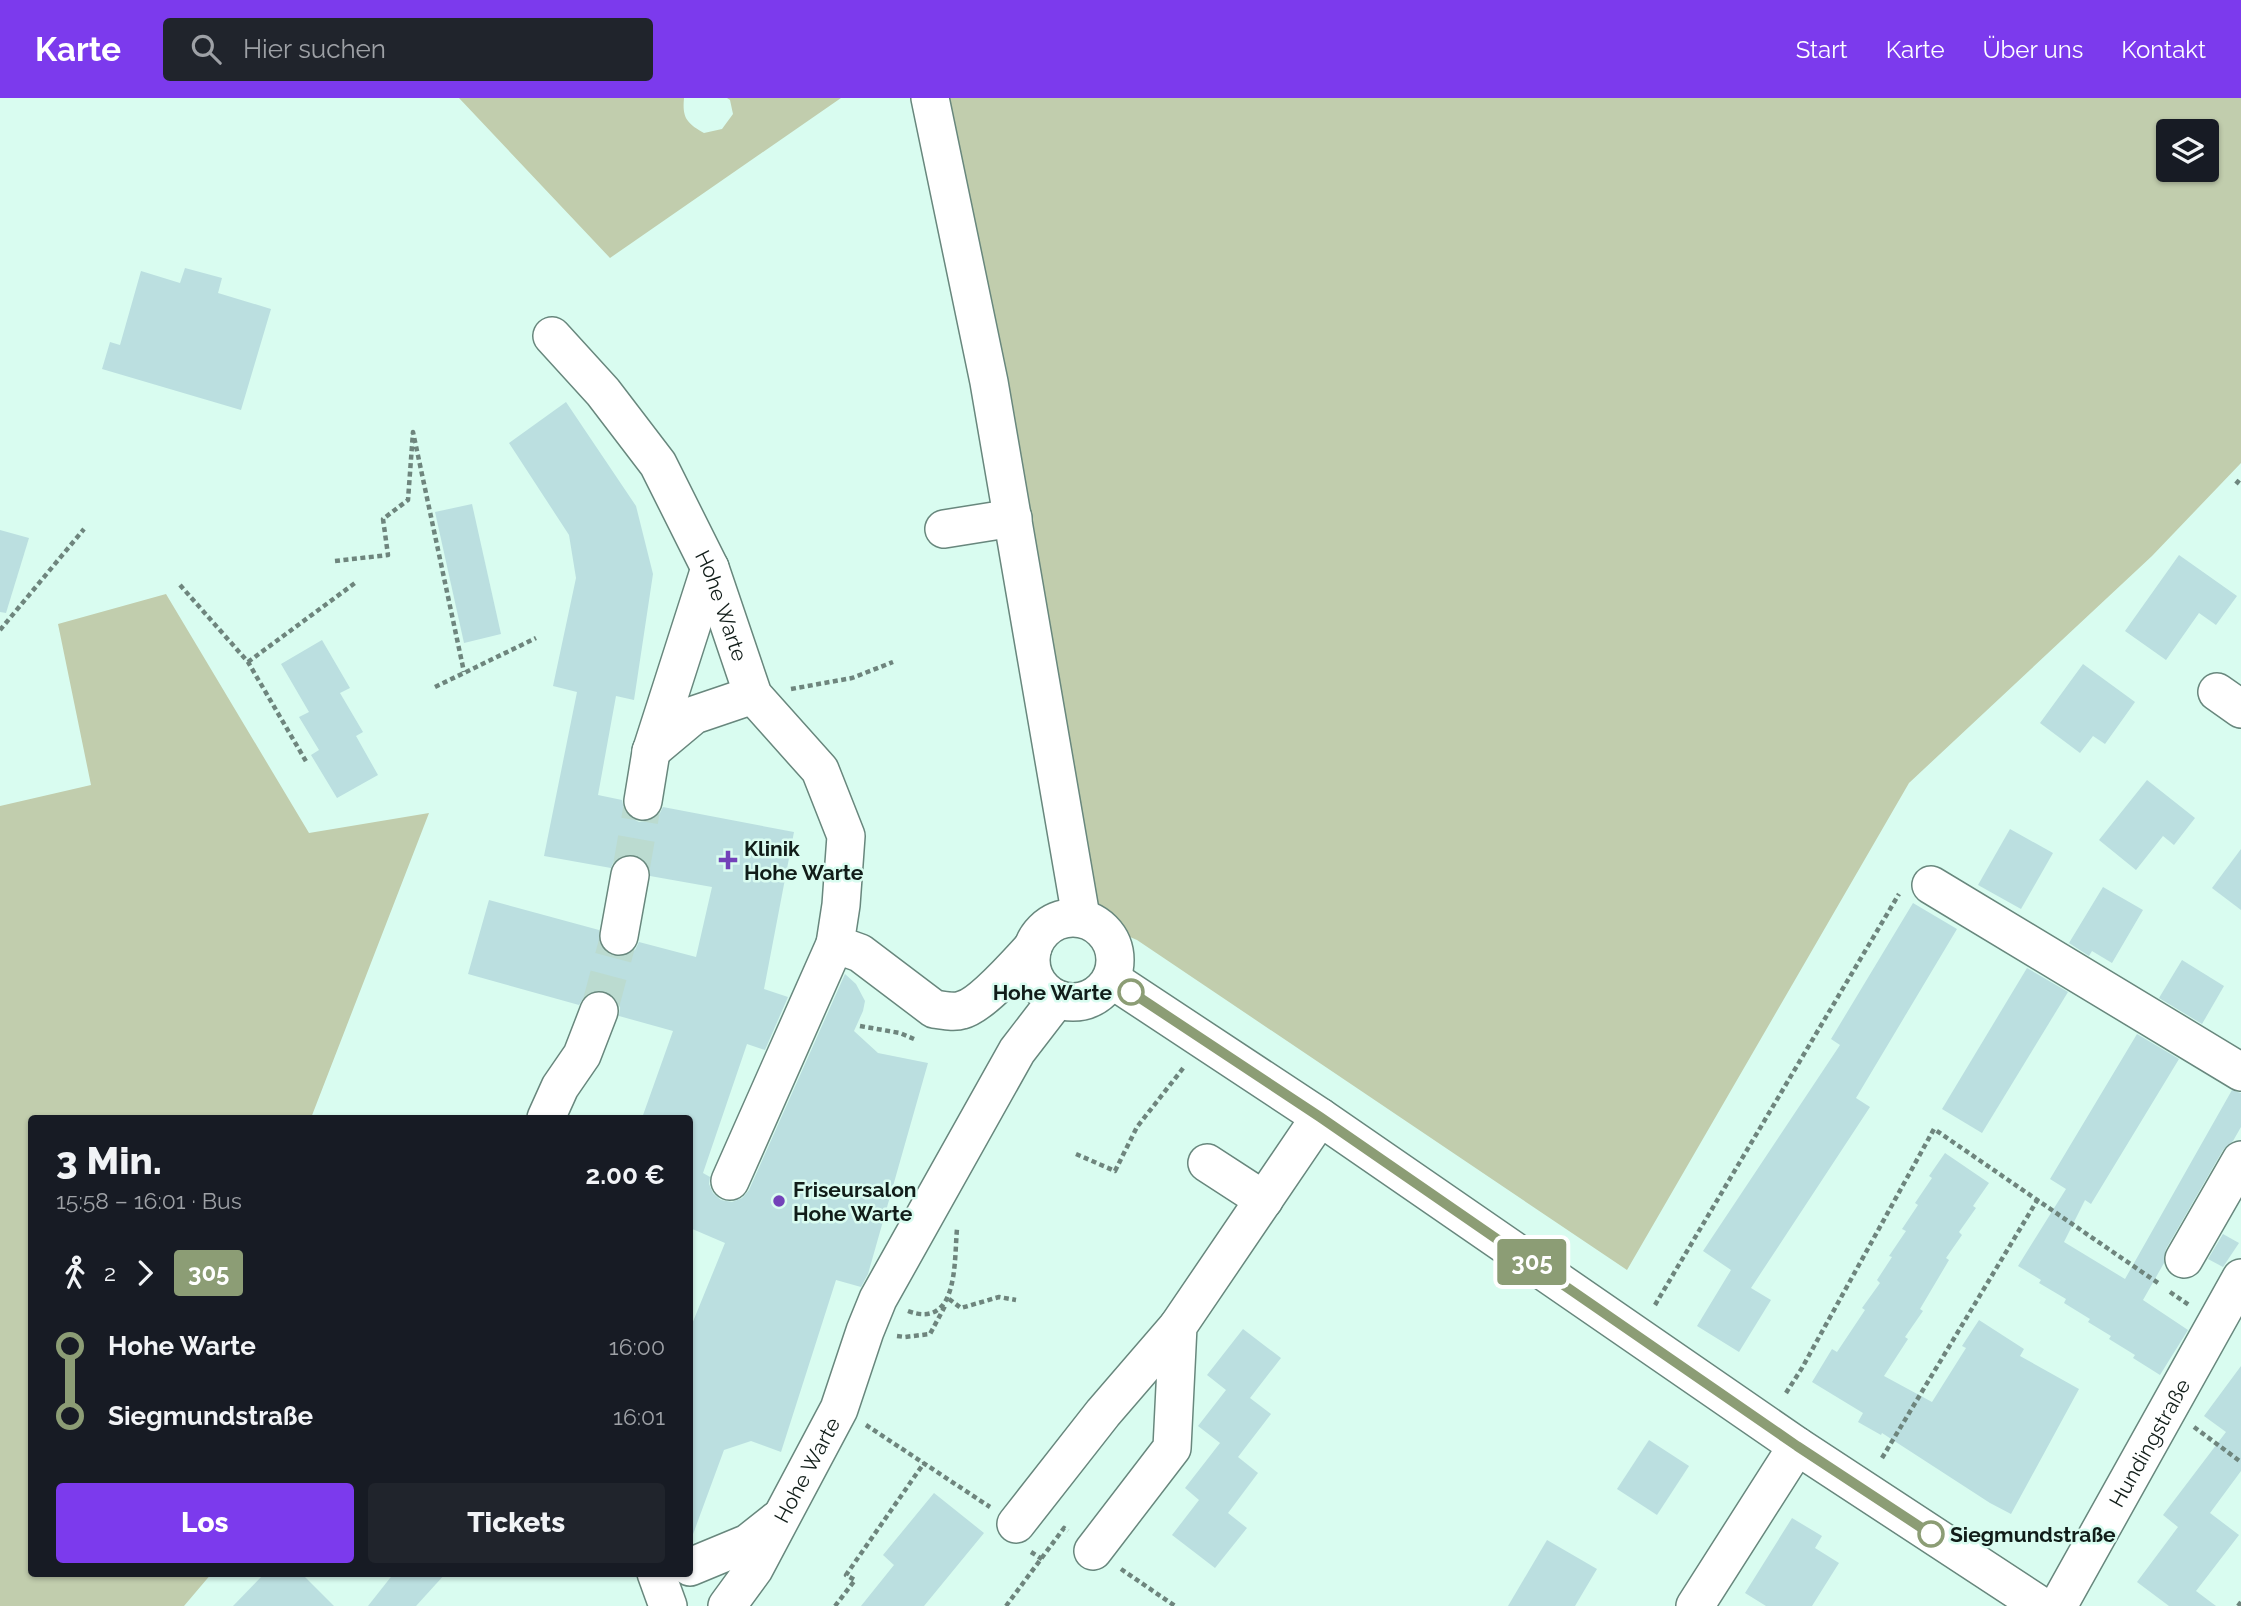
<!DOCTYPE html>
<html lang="de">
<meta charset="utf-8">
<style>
body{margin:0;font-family:Raleway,sans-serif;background:#20242c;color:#f1f3f6;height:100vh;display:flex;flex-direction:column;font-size:26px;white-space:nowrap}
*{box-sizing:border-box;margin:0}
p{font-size:23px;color:#9ea1a6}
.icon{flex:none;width:38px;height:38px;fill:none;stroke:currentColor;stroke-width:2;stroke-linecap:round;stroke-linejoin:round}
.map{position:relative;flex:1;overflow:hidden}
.panel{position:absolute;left:28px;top:1017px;width:665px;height:462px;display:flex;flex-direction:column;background:#171b24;border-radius:7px;box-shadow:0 2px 5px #0004}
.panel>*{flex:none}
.badge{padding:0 14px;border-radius:5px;font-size:24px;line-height:46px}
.controls{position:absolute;left:2156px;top:21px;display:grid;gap:14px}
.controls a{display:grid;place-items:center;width:63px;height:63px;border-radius:7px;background:#171b24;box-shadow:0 2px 5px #0004;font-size:35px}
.map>.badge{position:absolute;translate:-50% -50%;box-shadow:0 0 0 4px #fff}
.legs{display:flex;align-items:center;gap:10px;height:77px;padding:0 28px;font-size:23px}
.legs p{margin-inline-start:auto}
.summary{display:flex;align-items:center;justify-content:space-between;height:119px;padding:0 28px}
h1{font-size:38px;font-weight:800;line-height:52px}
.primary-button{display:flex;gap:14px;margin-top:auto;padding:14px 28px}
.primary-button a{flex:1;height:80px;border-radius:7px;background:#7c3aed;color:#fff;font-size:28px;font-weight:800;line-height:80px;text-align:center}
.primary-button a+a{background:#20242c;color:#f1f3f6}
ul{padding:0 28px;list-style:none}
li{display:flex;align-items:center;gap:24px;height:70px;font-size:26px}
li i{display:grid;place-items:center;width:10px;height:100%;margin:0 9px;background:currentColor}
li i::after{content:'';width:18px;height:18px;margin:-9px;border:5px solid;border-radius:50%;background:#171b24}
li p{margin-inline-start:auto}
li:first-child i{background:linear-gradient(#0000 50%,currentColor 0)}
li:last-child i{background:linear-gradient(currentColor 50%,#0000 0)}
header{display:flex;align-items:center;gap:42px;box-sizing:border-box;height:98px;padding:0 35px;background:#7c3aed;color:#fff}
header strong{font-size:33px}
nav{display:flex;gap:38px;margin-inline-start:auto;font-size:24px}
.search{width:490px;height:63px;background:#20242c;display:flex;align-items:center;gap:18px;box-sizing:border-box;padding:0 24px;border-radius:7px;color:#9ea1a6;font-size:26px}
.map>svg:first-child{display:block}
.green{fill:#c1cdad;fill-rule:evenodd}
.building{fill:#bbdfe0}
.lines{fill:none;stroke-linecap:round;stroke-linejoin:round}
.minor-tunnel{stroke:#bbdbd0;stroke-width:37;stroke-dasharray:37 18;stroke-linecap:butt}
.minor-casing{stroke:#68877d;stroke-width:40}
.path{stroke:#6e857d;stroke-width:4.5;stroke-dasharray:5 3.5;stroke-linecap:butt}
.minor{stroke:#fff;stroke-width:37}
.line-1-casing{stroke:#fff;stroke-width:16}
.line-1{stroke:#8c9d75;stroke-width:10}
.poi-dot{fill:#7342b9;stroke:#d9fcf0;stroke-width:2.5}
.stop-1-dot{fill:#fff;stroke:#8c9d75;stroke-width:3.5}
.labels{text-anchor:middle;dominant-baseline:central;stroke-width:5;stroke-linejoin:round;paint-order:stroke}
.street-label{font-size:21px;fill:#111d19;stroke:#d9fcf0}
.poi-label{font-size:21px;font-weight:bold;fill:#111d19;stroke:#d9fcf0;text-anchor:start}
.stop-label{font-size:21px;font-weight:bold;fill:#111d19;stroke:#d9fcf0;text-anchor:end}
</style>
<header>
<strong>Karte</strong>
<div class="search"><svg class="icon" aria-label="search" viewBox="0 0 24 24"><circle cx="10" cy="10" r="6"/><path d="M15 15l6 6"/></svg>Hier suchen</div>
<nav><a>Start</a><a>Karte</a><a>Über uns</a><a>Kontakt</a></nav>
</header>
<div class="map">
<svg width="2241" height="1508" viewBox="0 0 2241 1508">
<rect width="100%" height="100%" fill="#d9fcf0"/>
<!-- green -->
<g class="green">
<path d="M459 0H684C682 20 687 25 704 35L722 31 733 16 730 2 727 0H841L610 160Z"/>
<path d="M930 0H2241V365L2152 458 1909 685 1627 1172 1137 842 1090 822ZM2168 33H2207V72H2168Z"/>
<path d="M166 496 309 735 429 715 311 1020H32V1475H212L184 1508H0V708L91 687 58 526Z"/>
</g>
<!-- building -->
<g class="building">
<path d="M185 170 222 180 218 195 271 211 241 312 102 271 110 244 120 247 141 173 180 185Z"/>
<path d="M566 304 636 408 653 476 634 602 616 598 598 697 622 702 624 711 629 719 639 724 651 722 659 717 663 709 794 734 764 891 788 899 765 952 747 946 703 1075 710 1079 709 1086 713 1095 721 1102 732 1104 742 1100 749 1092 845 876 856 886 865 903 863 913 854 933 878 955 928 965 868 1176 861 1189 836 1182 781 1354 751 1343 724 1352 692 1439 690 1438V1231L725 1145 690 1130V1020H642L673 933 619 918 620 909 616 900 606 893 595 892 586 896 579 907 468 876 489 802 599 832 600 846 606 854 615 858 627 857 635 852 639 844 696 859 712 789 650 778 649 769 644 761 633 756 622 758 614 763 611 770 544 758 577 594 553 588 576 480 569 437 509 345Z"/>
<path d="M472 406 501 536 464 545 435 414Z"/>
<path d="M0 432 29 440 6 515 0 514Z"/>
<path d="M2179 457 2237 498 2216 527 2199 515 2166 562 2125 533Z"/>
<path d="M322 542 350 590 340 595 363 634 356 638 378 677 337 700 311 657 319 652 299 619 309 614 281 566Z"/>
<path d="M2083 566 2135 604 2105 646 2093 638 2080 655 2040 625Z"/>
<path d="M2147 682 2195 720 2174 747 2163 738 2136 772 2099 742Z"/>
<path d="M2010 731 2053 755 2021 811 1978 787Z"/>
<path d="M2241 751V812L2212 790Z"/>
<path d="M2103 789 2143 812 2112 865 2092 853 2089 858 2069 845Z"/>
<path d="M1913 805 1957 831 1856 1000 1870 1009 1751 1190 1771 1202 1739 1254 1697 1228 1731 1172 1703 1153 1840 947 1831 941Z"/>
<path d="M2182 862 2224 888 2202 926 2159 900Z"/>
<path d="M2027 870 2068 894 1982 1035 1942 1011Z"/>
<path d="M2137 936 2179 961 2091 1106 2085 1102 2064 1144 2125 1181 2232 992 2241 995V1029L2233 1043 2223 1052 2166 1151 2164 1165 2143 1202 2188 1232 2160 1277 2133 1260 2135 1257 2109 1241 2111 1238 2088 1224 2090 1221 2064 1205 2066 1201 2039 1185 2041 1182 2018 1168 2066 1091 2050 1081Z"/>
<path d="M1945 1055 1989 1085 1973 1108 1976 1110 1959 1134 1962 1137 1946 1160 1949 1162 1920 1211 1923 1213 1905 1239 1908 1241 1884 1278 1932 1304 1966 1250 1962 1248 1979 1222 2024 1251 2020 1258 2079 1291 2011 1416 1990 1405 1882 1335 1881 1337 1858 1324 1863 1315 1812 1284 1832 1251 1837 1254 1865 1212 1862 1210 1880 1185 1877 1182 1892 1159 1889 1158 1906 1133 1902 1131 1918 1107 1915 1105 1932 1080 1929 1078Z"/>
<path d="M2223 1136 2239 1145 2223 1169 2208 1161Z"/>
<path d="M1243 1231 1281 1260 1250 1300 1271 1316 1238 1359 1258 1375 1228 1415 1247 1430 1215 1470 1172 1437 1199 1402 1185 1390 1220 1345 1198 1328 1226 1292 1207 1277Z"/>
<path d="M2241 1268V1373L2210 1415 2239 1437 2196 1493 2216 1508H2169L2137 1484 2178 1429 2163 1417 2226 1334 2204 1318Z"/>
<path d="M1649 1342 1689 1368 1657 1417 1617 1391Z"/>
<path d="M934 1395 984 1435 924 1508H861L894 1467 883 1457Z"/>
<path d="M1792 1420 1822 1438 1815 1450 1839 1465 1812 1508H1766L1745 1495Z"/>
<path d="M1547 1442 1597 1471 1575 1508H1508Z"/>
<path d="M265 1475H301L334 1508H233Z"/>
<path d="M394 1475H446L416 1508H368Z"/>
</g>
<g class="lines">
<!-- minor-tunnel -->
<g class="minor-tunnel">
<path d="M630 777 643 703"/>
<path d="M599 913 619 838"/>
</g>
<defs>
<g id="minor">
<path d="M930 0 989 284 1081 819"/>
<path id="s1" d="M552 238 603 294 658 366 710 470 753 597 820 672 846 738 841 807 835 846 860 855 934 911C943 912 953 915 962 912 982 907 1018 865 1033 849"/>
<path d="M944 431 1013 420"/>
<path d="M2217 594 2241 611"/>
<path d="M651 653 694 617 753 597"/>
<path d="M643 703 651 654 710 470"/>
<path d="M1931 787 2241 974"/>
<circle cx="1073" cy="862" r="42"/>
<path d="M619 838 630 777"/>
<path d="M1111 881 1320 1019 1797 1348 2041 1508"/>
<path d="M546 1020 560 989 582 957 599 913"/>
<path d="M1207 1065 1264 1102"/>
<path d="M730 1083 835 846"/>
<path d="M2184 1161 2241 1062"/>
<path d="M1016 1426 1103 1315 1178 1228"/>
<path d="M1093 1453 1172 1350 1178 1228 1320 1019"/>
<path d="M690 1469 748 1445 777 1422"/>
<path d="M656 1475 668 1508"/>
<path id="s2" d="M727 1508 754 1471 839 1311 865 1233 878 1201 1017 953 1057 901"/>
<path d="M1695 1508 1797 1348"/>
<path id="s3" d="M2058 1508 2241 1180"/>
</g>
</defs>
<!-- minor casing -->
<use href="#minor" class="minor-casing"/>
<!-- path -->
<g class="path">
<path d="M2236 386 2241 380"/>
<path d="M335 463 388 457 383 421 408 402 413 334 464 574"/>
<path d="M180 487 248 564 307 665"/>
<path d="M0 532 84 431"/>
<path d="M248 564 355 485"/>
<path d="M435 589 536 540"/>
<path d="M791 591 852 580 893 564"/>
<path d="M860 928 900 935 914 941"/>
<path d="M1076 1056 1115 1073 1137 1029 1184 969"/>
<path d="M2170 1194 2189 1207"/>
<path d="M949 1201 961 1210 999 1199 1016 1202"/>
<path d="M1655 1207 1899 796"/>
<path d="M908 1213C959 1232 954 1162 957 1131"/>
<path d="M897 1238 905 1239 930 1236 945 1208"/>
<path d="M1786 1295 1802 1270 1934 1031 2158 1185"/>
<path d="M866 1327 990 1409"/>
<path d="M2194 1329 2241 1364"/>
<path d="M1882 1360 2038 1101"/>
<path d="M1031 1454 1042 1461"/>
<path d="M1121 1471 1175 1508"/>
<path d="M835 1508 855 1482 846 1477 924 1365"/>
<path d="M1006 1508 1064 1430 1068 1433"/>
<path d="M2238 1508 2241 1504"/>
</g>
<!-- minor -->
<use href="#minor" class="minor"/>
</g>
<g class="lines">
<defs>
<path id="line-1" d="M1131 894 1320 1019 1797 1348 1931 1436"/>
</defs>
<!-- line-1 casing -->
<use href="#line-1" class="line-1-casing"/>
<!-- line-1 -->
<use href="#line-1" class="line-1"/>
</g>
<!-- markers -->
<g class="poi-dot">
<path d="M724.5 751.5h7v7h7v7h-7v7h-7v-7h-7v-7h7z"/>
<circle cx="779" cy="1103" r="7"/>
</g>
<g class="stop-1-dot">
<circle cx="1131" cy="894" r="12"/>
<circle cx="1931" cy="1436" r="12"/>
</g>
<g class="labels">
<!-- street labels -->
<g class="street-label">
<text stroke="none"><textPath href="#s1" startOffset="322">Hohe Warte</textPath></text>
<text stroke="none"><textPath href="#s3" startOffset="187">Hundingstraße</textPath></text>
<text stroke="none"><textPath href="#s2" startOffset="158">Hohe Warte</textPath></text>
</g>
<!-- poi labels -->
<g class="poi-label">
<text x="744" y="750">Klinik<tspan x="744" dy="24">Hohe Warte</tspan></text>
<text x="793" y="1091">Friseursalon<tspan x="793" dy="24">Hohe Warte</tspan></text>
</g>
<!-- stop labels -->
<g class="stop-label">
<text x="1112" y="894">Hohe Warte</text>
<text x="1950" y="1436" text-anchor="start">Siegmundstraße</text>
</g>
</g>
</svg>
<div class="controls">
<a><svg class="icon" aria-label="layers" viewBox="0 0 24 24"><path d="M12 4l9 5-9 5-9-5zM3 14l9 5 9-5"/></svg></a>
</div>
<b class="badge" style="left:1532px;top:1164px;background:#8c9d75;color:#fff">305</b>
<section class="panel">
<div class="summary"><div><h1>3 Min.</h1><p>15:58 – 16:01 · Bus</p></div><b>2.00 €</b></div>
<div class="legs"><svg class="icon" aria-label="walk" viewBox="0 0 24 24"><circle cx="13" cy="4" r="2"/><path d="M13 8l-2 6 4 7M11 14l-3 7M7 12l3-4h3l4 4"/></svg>2<svg class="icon" aria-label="forward" viewBox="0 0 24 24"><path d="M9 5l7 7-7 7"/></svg><b class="badge" style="background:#8c9d75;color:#fff">305</b></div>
<ul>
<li><i style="color:#8c9d75"></i><b>Hohe Warte</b><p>16:00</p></li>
<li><i style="color:#8c9d75"></i><b>Siegmundstraße</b><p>16:01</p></li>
</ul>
<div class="primary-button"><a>Los</a><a>Tickets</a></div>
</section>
</div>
